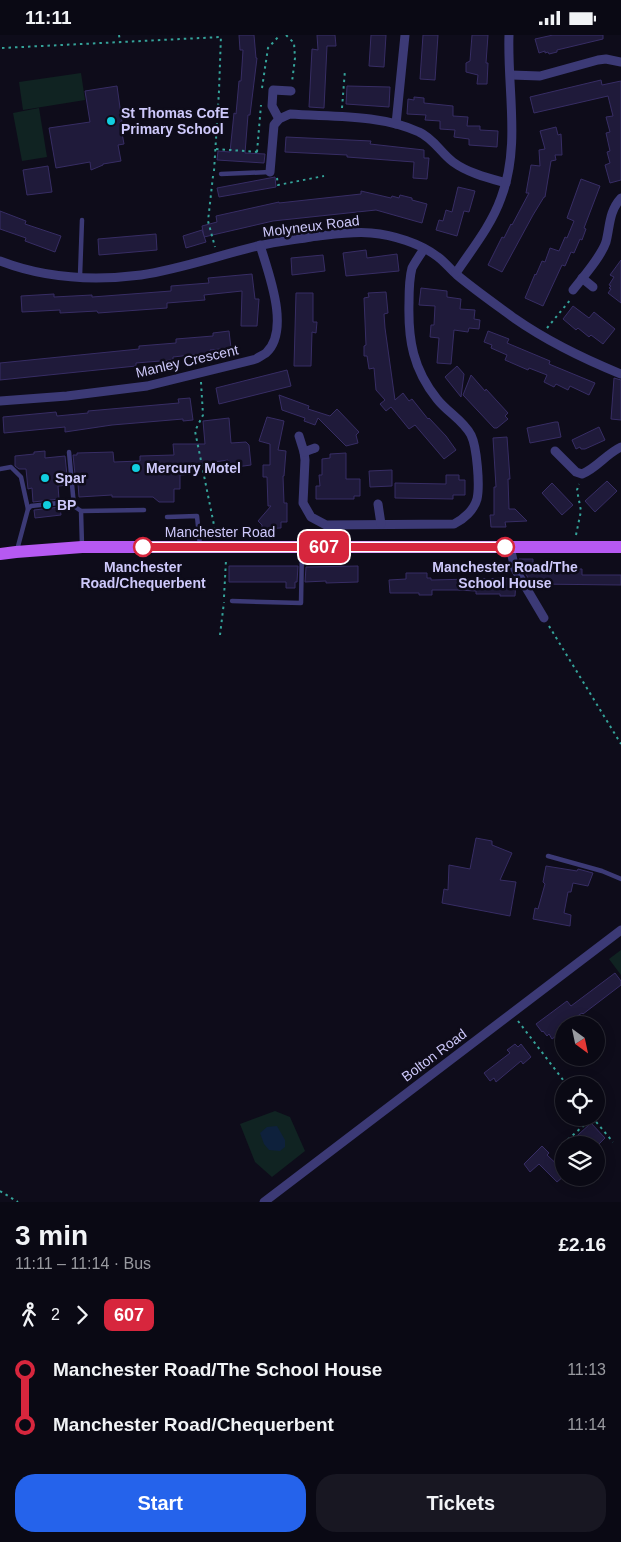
<!DOCTYPE html>
<meta charset="utf-8">
<style>
body{margin:0;font-family:Arial,sans-serif;background:#181722;color:#f1f3f6;height:100vh;display:flex;flex-direction:column;font-size:19px;white-space:nowrap}
*{box-sizing:border-box;margin:0}
p{font-size:16px;color:#999aa0}
.icon{flex:none;width:28px;height:28px;fill:none;stroke:currentColor;stroke-width:2;stroke-linecap:round;stroke-linejoin:round}
.map{position:relative;height:1167px;overflow:hidden}
.drawer{display:flex;flex-direction:column;background:#0a0914;flex:1}
.drawer>*{flex:none}
.badge{padding:0 10px;border-radius:8px;font-size:18px;line-height:32px}
.needle{width:32px;rotate:147deg}
.fabs{position:absolute;left:555px;top:981px;display:grid;gap:10px}
.fabs a{display:grid;place-items:center;width:50px;height:50px;border-radius:50%;background:#0a0914;box-shadow:0 2px 12px #0003,0 0 0 1px #2a2a34;font-size:25px}
.map>.badge{position:absolute;translate:-50% -50%;box-shadow:0 0 0 2px #fff}
.legs{display:flex;align-items:center;gap:8px;height:55px;padding:0 15px;font-size:16px}
.legs p{margin-inline-start:auto}
.summary{display:flex;align-items:center;justify-content:space-between;height:85px;padding:0 15px}
h1{font-size:28px;font-weight:600;line-height:38px}
.cta{display:flex;gap:10px;margin-top:auto;padding:10px 15px}
.cta a{flex:1;height:58px;border-radius:20px;background:#2563eb;color:#fff;font-size:20px;font-weight:600;line-height:58px;text-align:center}
.cta a+a{background:#181722;color:#f1f3f6}
ul{padding:0 15px;list-style:none}
li{display:flex;align-items:center;gap:18px;height:55px;font-size:19px}
li i{display:grid;place-items:center;width:8px;height:100%;margin:0 6px;background:currentColor}
li i::after{content:'';width:12px;height:12px;margin:-6px;border:4px solid;border-radius:50%;background:#0a0914}
li p{margin-inline-start:auto}
li:first-child i{background:linear-gradient(#0000 50%,currentColor 0)}
li:last-child i{background:linear-gradient(currentColor 50%,#0000 0)}
.status{display:flex;justify-content:space-between;align-items:center;height:35px;padding:0 25px;background:#0a0914;direction:ltr}
.status svg{height:14px;fill:currentColor}
.map>svg:first-child{display:block}
.green{fill:#102322}
.water{fill:#0e213c}
.building{fill:#1f1a3a;stroke:#372d64}
.lines{fill:none;stroke-linecap:round;stroke-linejoin:round}
.path{stroke:#35a39a;stroke-width:2;stroke-dasharray:2.5 4;stroke-linecap:butt}
.service{stroke:#3c3a76;stroke-width:4.5}
.minor{stroke:#3c3a76;stroke-width:9}
.primary{stroke:#b659f2;stroke-width:12}
.line-1-casing{stroke:#fff;stroke-width:11}
.line-1{stroke:#d7263d;stroke-width:8}
.poi-dot{fill:#11cedf;stroke:#0e0c1a;stroke-width:2}
.stop-1-dot{fill:#fff;stroke:#d7263d;stroke-width:2.5}
.labels{text-anchor:middle;dominant-baseline:central;stroke-width:5;stroke-linejoin:round;paint-order:stroke}
.poi-label{font-size:14px;font-weight:bold;fill:#cec9fb;stroke:#0e0c1a;text-anchor:start}
.street-label{font-size:14px;fill:#cec9fb;stroke:#0e0c1a}
.stop-label{font-size:14px;font-weight:bold;fill:#cec9fb;stroke:#0e0c1a}
</style>
<div class="status"><b>11:11</b><svg viewBox="0 0 49 12"><path d="M0 12V9h3v3zM5 12V6h3v6zM10 12V3h3v9zM15 12V0h3v12zM26 1h20v11H26zM47 4h2v5h-2z"/></svg></div>
<div class="map">
<svg width="621" height="1167" viewBox="0 0 621 1167">
<rect width="100%" height="100%" fill="#0e0c1a"/>
<!-- green -->
<g class="green">
<path d="M81 38 85 65 23 75 19 47Z"/>
<path d="M39 73 47 122 22 126 13 78Z"/>
<path d="M621 915V940L609 924Z"/>
<path d="M275 1076 290 1082 305 1116 272 1142 255 1127 240 1089Z"/>
</g>
<!-- water -->
<path class="water" d="M277 1091 285 1105V1112L280 1116 269 1115 264 1109 260 1098 267 1092Z"/>
<!-- building -->
<g class="building">
<path d="M239 0H254L256 23H257L250 80H248L245 118 265 119 264 128 217 125 218 116 230 117 234 78 236 79 239 46H241L243 15H240Z"/>
<path d="M317 0H335L336 11H327L324 73 309 72 312 14 318 15Z"/>
<path d="M371 0H386L384 32 369 31Z"/>
<path d="M423 0H438L435 45 420 44Z"/>
<path d="M472 0H488L486 28H488L487 49H477L478 40 466 37V28L470 26Z"/>
<path d="M553 0H603V4L557 15V17L549 19 548 17 545 18V16L539 18 535 4Z"/>
<path d="M601 45 602 50 621 46V145L610 148 605 130 610 128 607 117 610 116 606 98 610 97 606 82 613 81 608 61 534 78 530 62Z"/>
<path d="M117 51 122 87H120L124 109 118 110 121 126 103 129V130L91 135 90 127 56 133 49 93 90 87 85 56Z"/>
<path d="M347 51 390 52 389 72 346 69Z"/>
<path d="M414 62 424 63V68L453 71V81L468 82 467 91H480V95L498 96 497 112 469 110V104L454 102 455 95 440 94V86L425 85 426 80 407 79 408 64 414 65Z"/>
<path d="M556 92 558 100 561 99 562 120H555L556 125 551 126 545 162H544L533 180 502 237 488 230 502 202 504 203 511 189 512 190 529 158H526L531 130 540 131 539 115 545 114 540 96Z"/>
<path d="M286 102 371 106 370 109 424 115V123H429L427 144 413 143 414 127 347 122V120L285 117Z"/>
<path d="M48 131 52 157 27 160 23 135Z"/>
<path d="M275 142 276 152 219 162 217 153Z"/>
<path d="M581 144 600 151 584 193 586 194 582 205 580 204 574 218 571 217 565 231 562 230 543 271 525 263 535 239 536 240 542 226 545 227 550 213 559 216 565 202 567 203 574 186 567 183Z"/>
<path d="M458 152 475 156 469 177 464 176 457 201 436 195 439 185 443 186 446 175 452 177Z"/>
<path d="M361 156 391 163 392 161 399 163 400 160 412 163V165L427 169 422 188 376 175 273 186 204 202 202 191 217 187 216 181 279 167V168L361 159Z"/>
<path d="M0 176 26 186 25 189 61 201 55 217 25 206 26 203 0 194Z"/>
<path d="M202 195 206 207 186 213 183 201Z"/>
<path d="M156 199 157 215 99 220 98 204Z"/>
<path d="M366 215 367 223 397 219 399 236 346 241 343 218Z"/>
<path d="M323 220 325 236 292 240 291 223Z"/>
<path d="M621 225V268L608 258 611 254 609 253 611 251 609 250 614 242 610 240Z"/>
<path d="M252 239 255 264H259L257 291H241L242 256 204 260 205 265 167 268V273L98 278 97 276 60 278V275L22 277 21 261 54 259V262L92 260V262L171 256V251L209 248 208 243Z"/>
<path d="M421 253 447 256V262L461 264 460 274 475 275 474 284 480 285 479 294 469 293 468 297 454 295 451 329 437 328 439 303 430 302 431 290H434L435 271 419 270Z"/>
<path d="M386 257 388 278 384 279 385 293 395 365 403 358 409 366 412 364 428 384 429 383 446 401 456 415 444 424 415 390 409 394 391 372 386 376 380 369 385 365 376 355 374 333 369 334 367 321H364V311L366 310 364 263 369 262 368 258Z"/>
<path d="M296 258H313V287H317L316 298 312 297 311 331H294Z"/>
<path d="M573 271 589 283 594 277 615 294 603 309 591 300 589 302 578 293 576 295 563 284Z"/>
<path d="M229 296 231 313 210 315V318L173 322V325L136 328V331L0 345V328L139 314V311L176 308V304L213 301V298Z"/>
<path d="M488 296 509 304 507 308 550 326 549 329 595 348 589 360 570 351 568 355 556 349 554 352 544 347 547 340 529 333 528 335 505 325 507 320 491 313 492 310 484 307Z"/>
<path d="M457 331 464 339 461 362 445 342Z"/>
<path d="M287 335 291 351 219 369 216 353Z"/>
<path d="M471 340 485 356 486 354 508 378 505 381 508 384 497 393H494L463 360Z"/>
<path d="M614 343 621 345V385L611 384Z"/>
<path d="M279 360 309 371 308 374 330 381 337 374 359 397 356 400 358 408 346 411 318 383 315 390 304 386 305 383 282 375Z"/>
<path d="M190 363 193 385 183 386V384L112 390 65 397V392L4 398 3 382 56 377 57 381 88 378V376L179 368 178 364Z"/>
<path d="M267 382 284 386 278 415 286 416 284 441H283L284 468H287V487H281V493L262 494V490L258 486 271 471H268L267 442H263V430H270V409L259 406Z"/>
<path d="M229 383 231 408 246 407 249 410 251 430 229 433 228 425 194 430V439L180 440V454H174V467H159L153 462H112V460L79 462 78 449H76L73 420H77V418L113 417 114 427 140 426V421L174 420 173 409H205L203 386Z"/>
<path d="M555 387H558L561 402 530 408 527 393Z"/>
<path d="M599 392 605 405 585 414H581L580 412 576 414 572 405Z"/>
<path d="M507 402 510 444H508L509 474H515L527 486 505 487 506 492H491L490 480H494V452H496L493 403Z"/>
<path d="M45 416V423L65 421 68 450 58 451 59 464 33 467 32 453 28 454 26 434H19L15 431V421L34 419V417Z"/>
<path d="M346 418V444H360V461H354V464H316V451H320L319 440H322V424L330 423V419Z"/>
<path d="M392 435V451L370 452 369 436Z"/>
<path d="M446 440H459V445H465V460H453V464L395 463V448L446 449Z"/>
<path d="M607 446 617 456 595 477 585 466Z"/>
<path d="M552 448 573 470 562 480 542 458Z"/>
<path d="M60 472 61 480 35 483 34 475Z"/>
<path d="M519 524H533V534H582V540H621V550L534 549V553L520 529Z"/>
<path d="M229 531H298L297 547H295V553H286V547H229Z"/>
<path d="M358 531V547L326 548V546L305 547 306 532Z"/>
<path d="M406 538H427V543H431V545L513 543 516 547 515 561H500V559H476V556L457 555H432V560H419V558H390L389 545 406 544Z"/>
<path d="M476 803 492 806V810L512 818 500 845 516 847 510 881 442 868 444 854 448 855 449 830 470 834Z"/>
<path d="M546 831 577 836 578 834 593 838 588 851 573 848 571 857H568L564 878 571 880 570 891 533 884 535 873 538 874 545 849 543 847Z"/>
<path d="M615 938 621 946V950L583 979 582 978 564 990V995L552 1004 549 999 547 1001 543 996 542 997 536 989 567 966 571 971Z"/>
<path d="M515 1009 518 1012 521 1009 531 1022 523 1029 521 1026 496 1047 494 1043 490 1046 484 1038 510 1018 507 1015Z"/>
<path d="M591 1088 605 1103 598 1110H590L586 1105 581 1110H567Z"/>
<path d="M542 1111 549 1118 547 1120 564 1136V1141L557 1147 539 1129 530 1137 524 1129Z"/>
</g>
<g class="lines">
<!-- path -->
<g class="path">
<path d="M119 0 120 7"/>
<path d="M286 0 294 8 295 23 292 47"/>
<path d="M2 13 221 2"/>
<path d="M262 53 268 13 280 0"/>
<path d="M342 73 345 35"/>
<path d="M216 114 258 117"/>
<path d="M257 117 261 70"/>
<path d="M214 136 219 56 221 0"/>
<path d="M213 141 208 186 215 212"/>
<path d="M277 143 278 150 324 141"/>
<path d="M547 293 571 264"/>
<path d="M201 347 203 380 195 396 216 500"/>
<path d="M576 500 581 476 577 455 579 449"/>
<path d="M224 562 226 525"/>
<path d="M549 591 621 709"/>
<path d="M220 600 224 567"/>
<path d="M518 986 567 1050"/>
<path d="M592 1082 613 1107"/>
<path d="M563 1109 592 1083"/>
<path d="M0 1156 18 1167"/>
</g>
<!-- service -->
<g class="service">
<path d="M221 139 270 137"/>
<path d="M80 241 82 185"/>
<path d="M69 417 74 471"/>
<path d="M0 434 11 432 21 442 28 474"/>
<path d="M81 476 144 475"/>
<path d="M167 482 197 481 200 511"/>
<path d="M17 515 28 474 31 471 68 467 81 476 82 511"/>
<path d="M232 566 301 568 302 513"/>
<path d="M548 821 602 836 621 844"/>
</g>
<!-- minor -->
<g class="minor">
<path d="M511 40 540 41 598 25 606 24 621 27"/>
<path d="M279 84 272 71 273 55 291 56"/>
<path d="M396 89 405 0"/>
<path d="M270 137 274 90 279 84 290 79C331 82 380 79 419 97 433 103 441 118 453 127 468 138 488 143 506 148"/>
<path d="M0 226C44 243 94 246 141 240 181 234 220 220 258 211 275 207 293 205 311 202 330 200 351 196 371 198 393 200 420 208 438 222 445 227 450 234 457 240 475 255 495 269 514 283 547 306 584 324 621 339"/>
<path d="M456 238C472 214 491 191 501 163 521 111 507 54 509 0"/>
<path d="M582 243 593 252"/>
<path d="M573 255C583 242 601 222 606 207 610 191 609 176 621 163"/>
<path d="M0 366 67 361 147 351 256 324C259 322 263 320 266 318 291 295 268 237 260 210"/>
<path d="M299 401 304 417 305 425 303 468 311 482 326 490 454 489C464 484 474 475 477 464 480 451 477 412 471 400 463 385 447 377 437 364 413 334 408 305 409 268 409 256 409 244 412 233 415 227 420 220 424 214"/>
<path d="M555 416 576 437 582 439C597 433 606 419 621 412"/>
<path d="M304 417 315 413"/>
<path d="M378 469 381 489"/>
<path d="M510 512 515 534 544 583"/>
<path d="M264 1167 621 895"/>
</g>
<!-- primary -->
<path class="primary" d="M0 519 16 517 82 512H621"/>
</g>
<g class="lines">
<defs>
<path id="line-1" d="M143 512H505"/>
</defs>
<!-- line-1 casing -->
<use href="#line-1" class="line-1-casing"/>
<!-- line-1 -->
<use href="#line-1" class="line-1"/>
</g>
<!-- markers -->
<g class="poi-dot">
<circle cx="111" cy="86" r="5"/>
<circle cx="136" cy="433" r="5"/>
<circle cx="45" cy="443" r="5"/>
<circle cx="47" cy="470" r="5"/>
</g>
<g class="stop-1-dot">
<circle cx="143" cy="512" r="9"/>
<circle cx="505" cy="512" r="9"/>
</g>
<g class="labels">
<!-- poi labels -->
<g class="poi-label">
<text x="121" y="78">St Thomas CofE<tspan x="121" dy="16">Primary School</tspan></text>
<text x="146" y="433">Mercury Motel</text>
<text x="55" y="443">Spar</text>
<text x="57" y="470">BP</text>
</g>
<!-- street labels -->
<g class="street-label">
<text transform="translate(311 191) rotate(-7)">Molyneux Road</text>
<text transform="translate(187 326) rotate(-13)">Manley Crescent</text>
<text x="220" y="497">Manchester Road</text>
<text transform="translate(434 1020) rotate(-37)">Bolton Road</text>
</g>
<!-- stop labels -->
<g class="stop-label">
<text x="143" y="532">Manchester<tspan x="143" dy="16">Road/Chequerbent</tspan></text>
<text x="505" y="532">Manchester Road/The<tspan x="505" dy="16">School House</tspan></text>
</g>
</g>
</svg>
<div class="fabs">
<a><svg class="needle" viewBox="-14 -14 28 28"><path d="M0-13l5 13h-10z" fill="#e53935"/><path d="M0 13l5-13h-10z" fill="#999aa0"/></svg></a>
<a><svg class="icon" aria-label="locate" viewBox="0 0 24 24"><circle cx="12" cy="12" r="6"/><path d="M12 2v4M12 18v4M2 12h4M18 12h4"/></svg></a>
<a><svg class="icon" aria-label="layers" viewBox="0 0 24 24"><path d="M12 4l9 5-9 5-9-5zM3 14l9 5 9-5"/></svg></a>
</div>
<b class="badge" style="left:324px;top:512px;background:#d7263d;color:#fff">607</b>
</div>
<section class="drawer">
<div class="summary"><div><h1>3 min</h1><p>11:11 – 11:14 · Bus</p></div><b>£2.16</b></div>
<div class="legs"><svg class="icon" aria-label="walk" viewBox="0 0 24 24"><circle cx="13" cy="4" r="2"/><path d="M13 8l-2 6 4 7M11 14l-3 7M7 12l3-4h3l4 4"/></svg>2<svg class="icon" aria-label="forward" viewBox="0 0 24 24"><path d="M9 5l7 7-7 7"/></svg><b class="badge" style="background:#d7263d;color:#fff">607</b></div>
<ul>
<li><i style="color:#d7263d"></i><b>Manchester Road/The School House</b><p>11:13</p></li>
<li><i style="color:#d7263d"></i><b>Manchester Road/Chequerbent</b><p>11:14</p></li>
</ul>
<div class="cta"><a>Start</a><a>Tickets</a></div>
</section>
